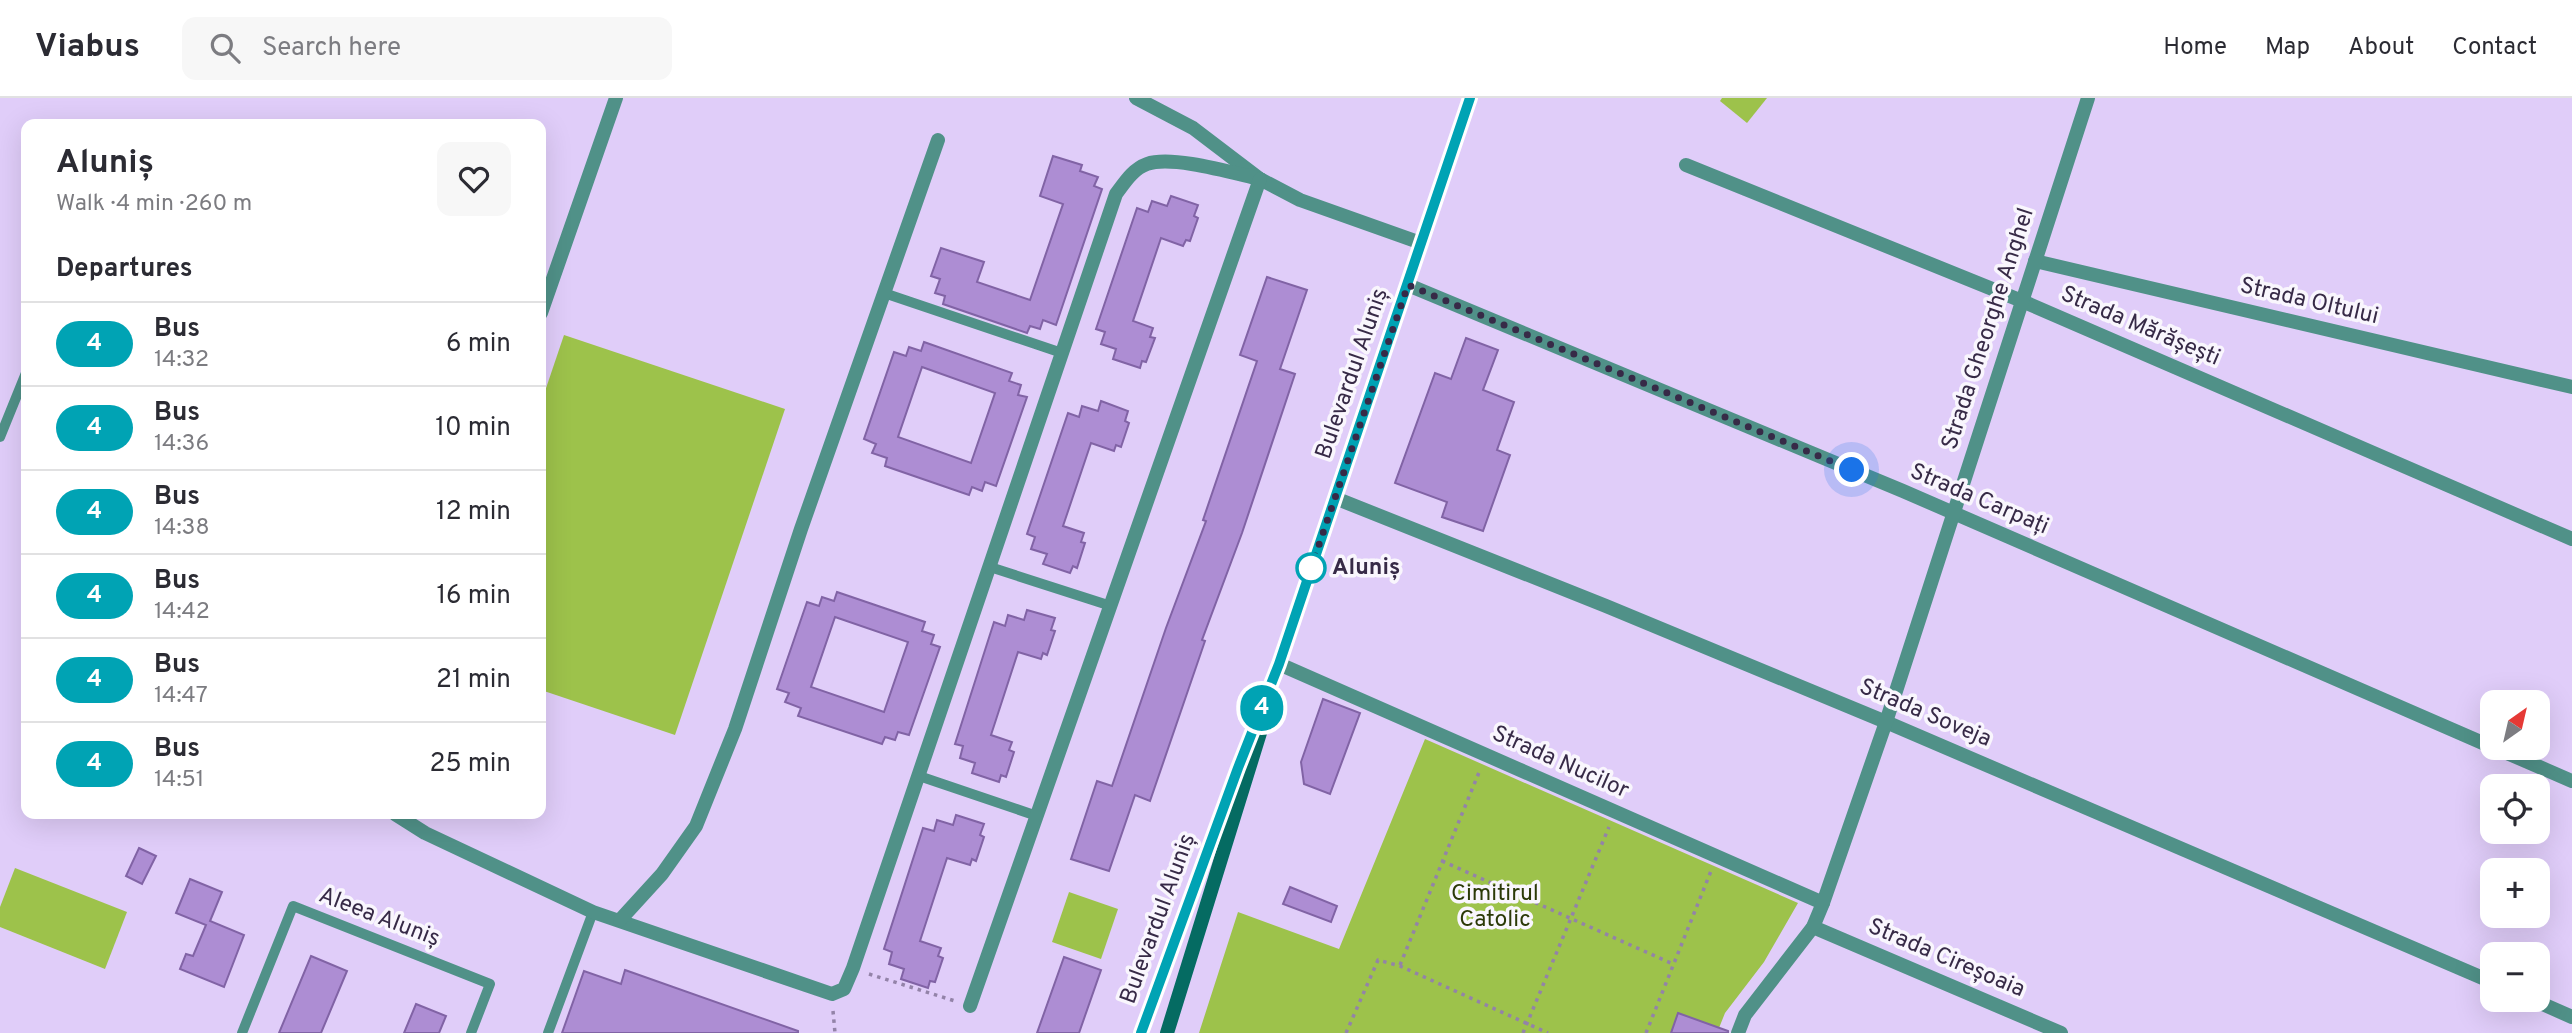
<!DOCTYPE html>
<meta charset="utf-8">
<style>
body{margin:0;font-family:Overpass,sans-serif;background:#f7f7f7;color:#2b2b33;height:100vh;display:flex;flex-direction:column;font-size:26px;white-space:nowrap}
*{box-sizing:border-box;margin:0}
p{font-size:23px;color:#7c7c81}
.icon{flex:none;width:38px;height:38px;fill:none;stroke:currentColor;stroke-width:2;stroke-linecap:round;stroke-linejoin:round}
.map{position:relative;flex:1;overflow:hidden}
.panel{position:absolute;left:21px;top:21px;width:525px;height:700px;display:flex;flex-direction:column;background:#fff;border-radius:14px;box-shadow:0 7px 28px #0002}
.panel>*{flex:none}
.badge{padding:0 14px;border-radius:23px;font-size:24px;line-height:46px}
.needle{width:46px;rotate:34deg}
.tools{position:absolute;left:2480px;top:592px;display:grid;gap:14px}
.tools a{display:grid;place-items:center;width:70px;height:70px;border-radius:14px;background:#fff;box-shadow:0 7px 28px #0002;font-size:35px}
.you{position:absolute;width:35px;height:35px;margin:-18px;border:5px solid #fff;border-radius:50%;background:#1a73e8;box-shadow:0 0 0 10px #1a73e833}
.map>.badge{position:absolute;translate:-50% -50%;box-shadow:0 0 0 4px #fff}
h2{padding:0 35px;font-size:26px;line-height:63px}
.round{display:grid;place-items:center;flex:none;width:74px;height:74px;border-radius:14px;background:#f7f7f7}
.summary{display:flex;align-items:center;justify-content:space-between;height:119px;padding:0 35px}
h1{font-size:33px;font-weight:700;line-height:52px}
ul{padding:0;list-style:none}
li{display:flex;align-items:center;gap:21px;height:84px;padding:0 35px;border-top:2px solid #e1e1e2}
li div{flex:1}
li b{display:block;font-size:26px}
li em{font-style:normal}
li .badge{min-width:77px;font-weight:700;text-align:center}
header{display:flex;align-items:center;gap:42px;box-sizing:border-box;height:98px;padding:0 35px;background:#fff;border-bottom:2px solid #e1e1e2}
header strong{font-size:33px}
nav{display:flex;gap:38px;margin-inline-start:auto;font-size:24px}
.search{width:490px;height:63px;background:#f7f7f7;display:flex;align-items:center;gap:18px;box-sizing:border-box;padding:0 24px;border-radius:14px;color:#7c7c81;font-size:26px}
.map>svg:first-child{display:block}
.green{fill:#9dc24b}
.building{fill:#ad8dd3;stroke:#8163a5;stroke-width:2;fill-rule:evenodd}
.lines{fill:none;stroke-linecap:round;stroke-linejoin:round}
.path{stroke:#9383a8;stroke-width:3.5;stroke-dasharray:3.5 5;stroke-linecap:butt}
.service{stroke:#509188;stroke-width:10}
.minor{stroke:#509188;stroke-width:14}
.secondary{stroke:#056b62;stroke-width:14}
.line-casing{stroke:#fff;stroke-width:16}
.line{stroke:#00a3b4;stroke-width:10}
.walk{stroke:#372a47;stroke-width:7;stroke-dasharray:0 12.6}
.stop-dot{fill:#fff;stroke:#00a3b4;stroke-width:3.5}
.labels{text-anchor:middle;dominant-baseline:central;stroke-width:7;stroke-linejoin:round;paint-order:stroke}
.street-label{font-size:23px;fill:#372a47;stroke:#f9f6fd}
.stop-label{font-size:23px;font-weight:bold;fill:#372a47;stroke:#f9f6fd;text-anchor:start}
.park-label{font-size:23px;fill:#2b3907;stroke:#f9f6fd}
</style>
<header>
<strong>Viabus</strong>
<div class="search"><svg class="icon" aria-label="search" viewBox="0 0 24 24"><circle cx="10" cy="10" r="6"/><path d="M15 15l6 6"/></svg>Search here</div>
<nav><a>Home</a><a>Map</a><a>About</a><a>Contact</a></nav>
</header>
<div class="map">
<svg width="2572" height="935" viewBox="0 0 2572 935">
<rect width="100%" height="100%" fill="#e0cdf9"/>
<!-- green -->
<g class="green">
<path d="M1722 0H1767L1747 25 1720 3Z"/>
<path d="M564 237 785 311 675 637 541 592V305Z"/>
<path d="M1425 641 1798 805 1764 864 1725 915 1717 935H1199L1238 814 1339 851Z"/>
<path d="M15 770 127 814 105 871 0 829V809Z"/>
<path d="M1069 794 1118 811 1101 861 1052 844Z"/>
</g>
<!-- building -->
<g class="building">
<path d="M1053 58 1082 67 1080 73 1098 79 1094 88 1102 91 1056 227 1043 222 1040 231 1030 228 1027 235 943 206 945 198 935 195 940 181 931 178 941 150 984 164 977 184 1030 202 1063 106 1040 98Z"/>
<path d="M1171 98 1198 107 1194 118 1198 120 1190 143 1186 142 1183 148 1161 140 1133 223 1153 230 1150 239 1155 240 1146 264 1142 263 1140 270 1113 261 1116 251 1101 246 1105 234 1096 231 1137 110 1148 114 1152 103 1167 108Z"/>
<path d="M1267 179 1307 192 1280 271 1295 276 1242 435 1202 542 1205 543 1150 703 1135 697 1109 773 1071 761 1097 683 1112 688 1166 530 1206 423 1203 422 1257 263 1240 257Z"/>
<path d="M1466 240 1498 252 1483 292 1514 304 1497 352 1510 357 1483 433 1442 419 1447 404 1395 385 1435 275 1451 281Z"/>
<path d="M924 244 1012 275 1009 283 1021 287 1018 297 1027 299 996 388 985 384 982 393 972 389 969 397 885 368 887 360 872 355 876 346 864 341 894 254 906 258 909 249 921 253ZM922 269 995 295 971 365 898 339Z"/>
<path d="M1101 303 1128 313 1125 323 1129 325 1121 349 1116 347 1114 353 1091 345 1063 428 1084 435 1081 444 1085 445 1077 470 1073 468 1070 475 1043 466 1047 456 1031 451 1035 439 1027 436 1068 315 1079 319 1082 308 1098 313Z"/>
<path d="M837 494 925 524 922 533 934 537 931 546 940 549 909 637 898 634 895 642 885 639 882 646 798 618 801 610 785 604 789 595 777 591 807 504 819 508 822 499 834 503ZM835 519 908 544 884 614 811 589Z"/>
<path d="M1027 512 1055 520 1051 532 1055 533 1047 557 1043 555 1041 561 1018 554 991 637 1012 644 1009 652 1014 654 1006 679 1001 677 999 684 972 675 975 665 960 660 963 648 955 646 994 524 1005 528 1008 517 1024 522Z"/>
<path d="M1323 601 1360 615 1330 696 1304 686 1301 664Z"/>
<path d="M956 717 984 726 980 737 984 739 976 763 972 761 970 767 947 760 920 843 941 850 938 858 943 860 935 884 930 883 928 890 901 881 904 871 889 866 892 854 884 851 923 730 934 733 937 722 953 727Z"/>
<path d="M139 750 156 758 142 786 126 778Z"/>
<path d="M190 781 222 794 210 823 244 837 224 889 180 871 186 856 193 858 206 827 176 815Z"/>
<path d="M1290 789 1337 808 1331 824 1283 806Z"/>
<path d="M311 858 347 873 321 935H279Z"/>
<path d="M1064 859 1101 872 1079 935H1037Z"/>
<path d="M625 872 798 933V935H562L584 873 621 886Z"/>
<path d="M416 906 446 918 439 935H404Z"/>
<path d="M1678 915 1728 933V935H1671Z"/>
</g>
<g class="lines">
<!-- path -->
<g class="path">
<path d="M1442 763 1673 866"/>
<path d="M1400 867 1480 672"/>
<path d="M869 876 955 903"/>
<path d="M833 913 835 935"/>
<path d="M1346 935 1378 862 1400 868 1548 935"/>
<path d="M1523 935 1609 729"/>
<path d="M1646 935 1711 773"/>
</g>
<!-- service -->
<g class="service">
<path d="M884 195 1062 255"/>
<path d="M0 339 26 275"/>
<path d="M990 469 1111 508"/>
<path d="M919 678 1037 718"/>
<path d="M242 935 293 808 490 886 471 935"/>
<path d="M548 935 593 814"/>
</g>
<!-- minor -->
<g class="minor">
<path d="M1136 0 1193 30 1260 81 1300 102 1421 145"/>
<path d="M1686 67 2022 203 2572 441"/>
<path d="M2035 163 2572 289"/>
<path d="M1408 187 1903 393 2492 649"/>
<path d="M541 215 616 0"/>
<path d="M1335 400 1606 508 1886 624 2492 884"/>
<path d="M1279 566 1823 805"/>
<path d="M2493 649 2572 683"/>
<path d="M395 716 425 735 593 814 832 896 844 891 853 870 1116 96C1125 84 1133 71 1147 66 1172 57 1233 75 1260 81"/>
<path d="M620 822 662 776 696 728 735 631 801 431 938 42"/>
<path d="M1813 829 2061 935"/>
<path d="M2531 901 2572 919"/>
<path d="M970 908 1260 81"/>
<path d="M1738 935 1745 917 1813 829 1823 805 1886 624 2088 0"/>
</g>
<!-- secondary -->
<g class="secondary">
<path d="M1141 935 1238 670 1279 566 1470 0"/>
<path d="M1167 935 1260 635"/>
</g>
</g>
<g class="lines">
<defs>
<path id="line" d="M1141 935 1238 670 1279 566 1470 0"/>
</defs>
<!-- line casing -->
<use href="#line" class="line-casing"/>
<!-- line -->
<use href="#line" class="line"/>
<!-- walk -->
<path class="walk" d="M1311 470 1408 187 1852 372"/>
</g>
<!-- markers -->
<circle class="stop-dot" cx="1311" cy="470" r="14"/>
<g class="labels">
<!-- street labels -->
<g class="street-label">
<text transform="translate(2309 204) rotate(13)">Strada Oltului</text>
<text transform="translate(2140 229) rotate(23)">Strada Mărășești</text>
<text transform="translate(1989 231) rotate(-72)">Strada Gheorghe Anghel</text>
<text transform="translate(1353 276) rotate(-71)">Bulevardul Aluniș</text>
<text transform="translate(1979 402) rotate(23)">Strada Carpați</text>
<text transform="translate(1925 616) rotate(23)">Strada Soveja</text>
<text transform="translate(1560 665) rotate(24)">Strada Nucilor</text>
<text transform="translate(379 820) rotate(21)">Aleea Aluniș</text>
<text transform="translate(1159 821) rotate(-70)">Bulevardul Aluniș</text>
<text transform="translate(1946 861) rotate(23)">Strada Cireșoaia</text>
</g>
<!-- stop labels -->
<g class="stop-label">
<text x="1332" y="470">Aluniș</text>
</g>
<!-- park labels -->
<g class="park-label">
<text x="1495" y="796">Cimitirul<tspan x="1495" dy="26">Catolic</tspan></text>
</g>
</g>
</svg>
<div class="tools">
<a><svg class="needle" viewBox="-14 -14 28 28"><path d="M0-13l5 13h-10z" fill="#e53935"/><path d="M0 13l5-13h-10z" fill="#7c7c81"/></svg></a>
<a><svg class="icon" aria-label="locate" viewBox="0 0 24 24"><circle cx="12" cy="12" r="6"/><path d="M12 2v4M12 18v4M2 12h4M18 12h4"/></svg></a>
<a>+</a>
<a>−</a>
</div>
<div class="you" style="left:1852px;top:372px"></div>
<b class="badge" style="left:1262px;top:610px;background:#00a3b4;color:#fff">4</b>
<section class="panel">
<div class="summary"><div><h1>Aluniș</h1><p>Walk · 4 min · 260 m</p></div><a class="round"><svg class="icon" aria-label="heart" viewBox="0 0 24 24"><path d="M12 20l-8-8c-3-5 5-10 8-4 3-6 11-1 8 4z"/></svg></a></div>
<h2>Departures</h2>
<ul>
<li><span class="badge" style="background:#00a3b4;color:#fff">4</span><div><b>Bus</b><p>14:32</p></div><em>6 min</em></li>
<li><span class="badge" style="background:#00a3b4;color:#fff">4</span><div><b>Bus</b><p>14:36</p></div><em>10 min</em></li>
<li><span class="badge" style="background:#00a3b4;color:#fff">4</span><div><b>Bus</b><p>14:38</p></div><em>12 min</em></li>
<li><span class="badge" style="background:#00a3b4;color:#fff">4</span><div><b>Bus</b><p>14:42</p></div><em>16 min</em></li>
<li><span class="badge" style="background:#00a3b4;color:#fff">4</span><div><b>Bus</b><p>14:47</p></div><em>21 min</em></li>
<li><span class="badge" style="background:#00a3b4;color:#fff">4</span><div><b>Bus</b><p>14:51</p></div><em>25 min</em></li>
</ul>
</section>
</div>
